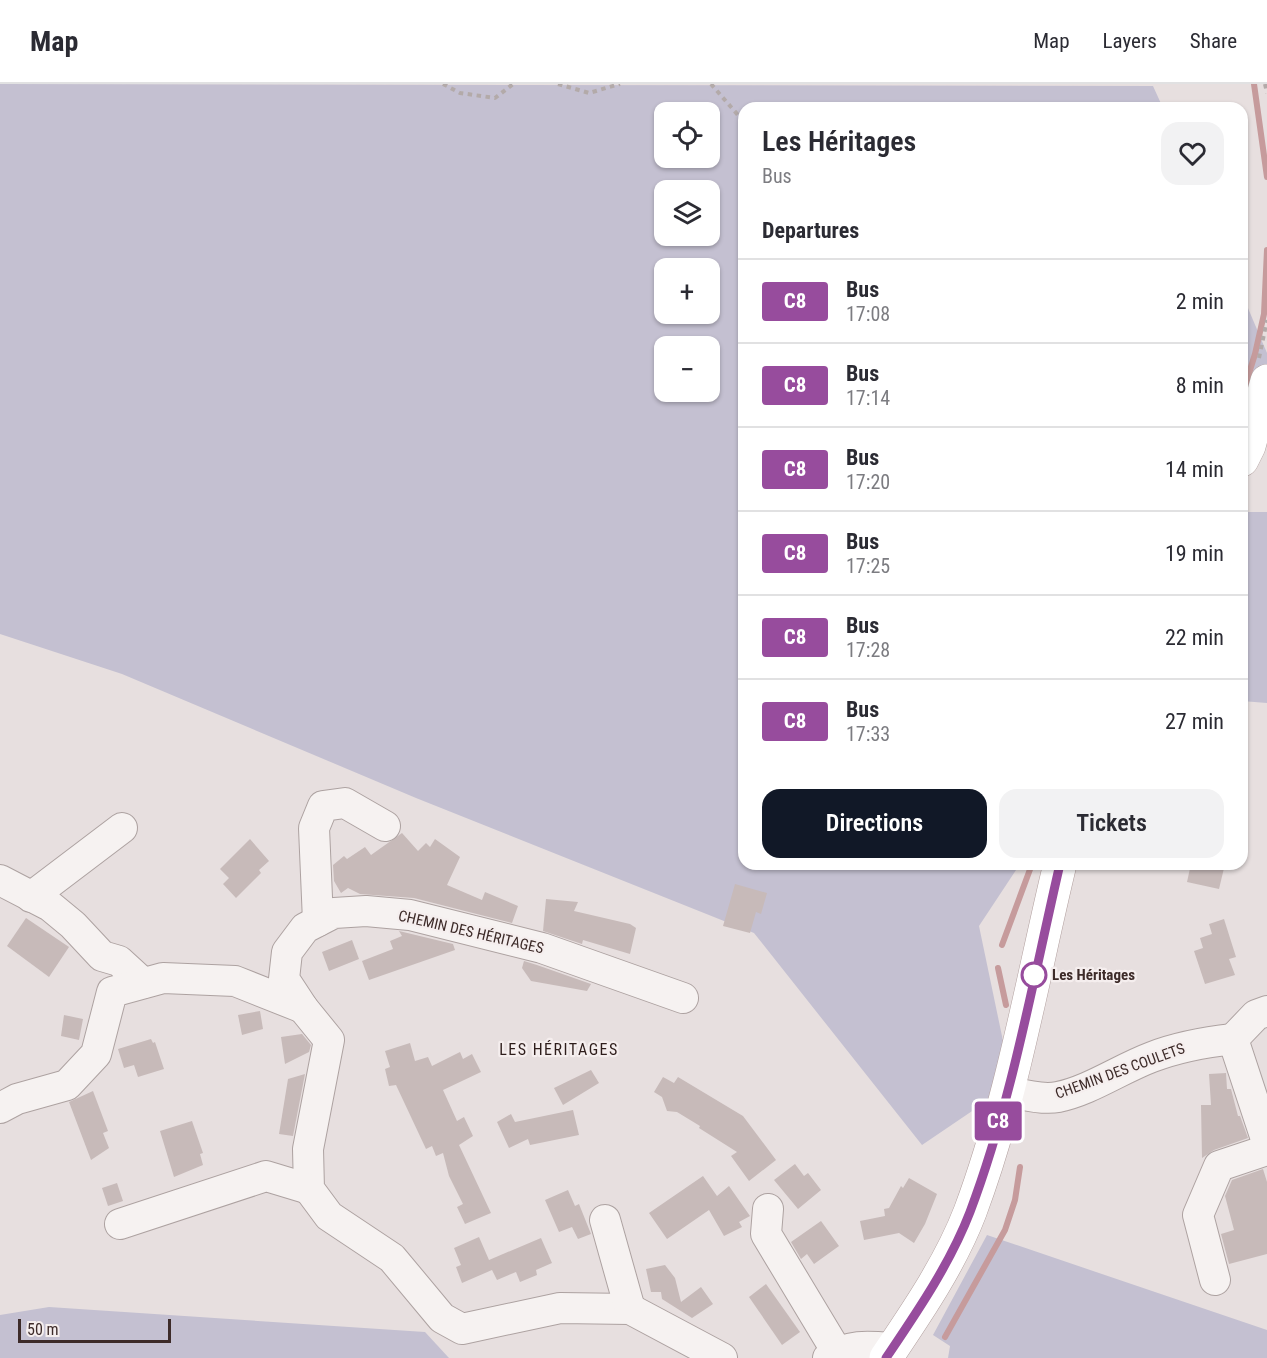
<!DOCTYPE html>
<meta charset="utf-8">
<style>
body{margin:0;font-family:"Roboto Condensed",sans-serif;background:#f2f2f3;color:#2b2b33;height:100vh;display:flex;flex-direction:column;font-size:22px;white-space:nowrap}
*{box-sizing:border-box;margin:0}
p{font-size:20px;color:#7c7c81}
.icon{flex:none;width:33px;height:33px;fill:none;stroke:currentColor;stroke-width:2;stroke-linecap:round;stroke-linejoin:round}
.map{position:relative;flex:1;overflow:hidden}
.details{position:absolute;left:738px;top:18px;width:510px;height:768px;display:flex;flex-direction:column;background:#fff;border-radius:18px;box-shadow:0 2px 4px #0004}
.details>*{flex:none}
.badge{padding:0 12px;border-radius:4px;font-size:21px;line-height:39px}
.controls{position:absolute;left:654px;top:18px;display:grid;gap:12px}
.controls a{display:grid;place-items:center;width:66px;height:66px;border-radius:12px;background:#fff;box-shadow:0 2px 4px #0004;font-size:30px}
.scale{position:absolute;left:18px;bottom:15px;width:153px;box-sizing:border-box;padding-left:6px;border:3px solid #3d2b29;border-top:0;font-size:16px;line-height:21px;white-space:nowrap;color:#3d2b29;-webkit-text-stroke:4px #f5eeee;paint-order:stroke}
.map>.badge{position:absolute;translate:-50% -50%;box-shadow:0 0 0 3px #fff}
h2{padding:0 24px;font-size:22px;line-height:54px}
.round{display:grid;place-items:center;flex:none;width:63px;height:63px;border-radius:18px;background:#f2f2f3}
.summary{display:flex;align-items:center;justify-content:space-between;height:102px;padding:0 24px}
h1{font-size:28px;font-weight:600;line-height:45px}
.primary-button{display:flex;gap:12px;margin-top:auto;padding:12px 24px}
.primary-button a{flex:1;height:69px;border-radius:18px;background:#111827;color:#fff;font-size:24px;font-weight:600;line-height:69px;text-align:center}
.primary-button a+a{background:#f2f2f3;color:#2b2b33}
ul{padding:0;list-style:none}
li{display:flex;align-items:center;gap:18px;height:84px;padding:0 24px;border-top:2px solid #e1e1e2}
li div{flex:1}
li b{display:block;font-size:22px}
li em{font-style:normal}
li .badge{min-width:66px;font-weight:700;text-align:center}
header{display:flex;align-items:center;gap:36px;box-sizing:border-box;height:84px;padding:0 30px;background:#fff;border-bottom:2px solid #e1e1e2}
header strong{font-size:28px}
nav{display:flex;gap:33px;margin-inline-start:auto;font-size:21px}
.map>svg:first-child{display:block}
.green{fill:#c4c0d1;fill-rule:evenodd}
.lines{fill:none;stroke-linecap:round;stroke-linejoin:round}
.stream{stroke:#c69b9c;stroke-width:6}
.building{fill:#c7bab9}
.minor-casing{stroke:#ada2a1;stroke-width:32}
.major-casing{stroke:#b2a09f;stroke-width:34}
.path{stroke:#b3aaa9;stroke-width:4;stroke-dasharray:4.5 4.5;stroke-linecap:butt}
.minor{stroke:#f6f2f1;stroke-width:30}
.major{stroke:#fff;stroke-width:33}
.line-casing{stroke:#fff;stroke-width:14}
.line{stroke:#974c9d;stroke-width:9}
.stop-dot{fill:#fff;stroke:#974c9d;stroke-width:3}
.labels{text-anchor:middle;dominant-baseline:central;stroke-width:4.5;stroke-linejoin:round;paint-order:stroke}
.street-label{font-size:15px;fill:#3d2b29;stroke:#f5eeee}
.stop-label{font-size:15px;font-weight:bold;fill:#3d2b29;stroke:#f5eeee;text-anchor:start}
.neighbourhood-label{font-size:16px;letter-spacing:1.5px;fill:#2e1d1b;stroke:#f5eeee}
</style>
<header>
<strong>Map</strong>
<nav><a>Map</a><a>Layers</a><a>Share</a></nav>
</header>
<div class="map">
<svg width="1267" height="1274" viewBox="0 0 1267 1274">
<rect width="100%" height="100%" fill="#e7dfdf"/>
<!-- green -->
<g class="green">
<path d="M0 0 1153 2 1163 24H744V780H1020L979 842 1012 1000 922 1061 754 849 416 714 122 590 0 550ZM664 28H710V74H664ZM664 106H710V152H664ZM664 184H710V230H664ZM664 262H710V308H664Z"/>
<path d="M1242 210 1267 269V302L1242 357Z"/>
<path d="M1242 428H1267V619L1242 617Z"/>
<path d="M987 1151 1267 1246V1274H948L950 1262 933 1251Z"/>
<path d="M49 1223 425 1248 449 1274H0V1231Z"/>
</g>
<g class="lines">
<!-- stream -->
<g class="stream">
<path d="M1254 0 1267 93"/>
<path d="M1242 312 1255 270 1264 230 1267 166"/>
<path d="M1002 861 1032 780"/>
<path d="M998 884 1006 921"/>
<path d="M945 1253 1005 1146 1015 1116 1020 1083"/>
</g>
</g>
<!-- building -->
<g class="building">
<path d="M402 749 418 767 426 759 430 763 435 755 460 773 447 801 482 816 485 808 518 822 512 839 414 814 360 810 348 804 341 809 334 797 333 781 344 772 347 775 365 763 371 771Z"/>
<path d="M250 755 269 777 259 786 261 789 236 814 223 800 229 794 220 785Z"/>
<path d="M1191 780H1225L1219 805 1187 798Z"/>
<path d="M735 800 767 809 761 830 756 828 750 849 723 842Z"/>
<path d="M546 815 578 818 574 827 630 840 636 844 630 870 583 856 582 860 543 847Z"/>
<path d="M26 834 69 863 49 893 7 862Z"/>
<path d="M1224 835 1236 873 1229 875 1235 891 1205 900 1194 867 1203 864 1200 854 1212 850 1209 840Z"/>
<path d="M399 847 453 860 455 866 369 896 362 877 393 865 390 857 402 852Z"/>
<path d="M352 856 359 875 329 887 322 868Z"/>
<path d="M524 877 537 881 591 900 587 907 531 897 522 884Z"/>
<path d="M260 927 263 945 242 951 238 931Z"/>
<path d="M64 931 83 935 79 956 61 952Z"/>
<path d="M302 950 311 961 309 968 285 980 281 953Z"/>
<path d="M151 955 153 959 155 958 164 985 138 993 134 981 124 984 118 965Z"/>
<path d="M410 959 415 977 428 973 432 982 460 968 463 975 472 970 481 988 443 1006 457 1037 464 1033 473 1052 459 1061 491 1129 465 1140 457 1123 463 1120 449 1092 443 1069 436 1072 432 1062 426 1065 396 1001 389 1002 385 985 390 983 385 967Z"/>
<path d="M591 986 599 999 563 1021 554 1004Z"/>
<path d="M1226 989 1227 1005H1231L1238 1032H1240L1248 1054 1214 1066 1202 1074 1201 1021H1211L1209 990Z"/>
<path d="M305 990 293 1052 279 1050 288 995Z"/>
<path d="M663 993 674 999 678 993 743 1032 776 1076 749 1097 731 1072 737 1068 699 1044 700 1042 677 1028 667 1027 662 1013 654 1008Z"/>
<path d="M93 1007 108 1047 103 1049 109 1064 91 1076 69 1018Z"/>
<path d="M573 1026 579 1051 530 1061 528 1055 509 1064 497 1038 511 1030 515 1038Z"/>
<path d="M192 1037 203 1069 200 1070 203 1081 174 1093 160 1047Z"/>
<path d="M795 1080 804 1092 808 1089 821 1106 798 1125 774 1096Z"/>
<path d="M1263 1085 1267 1098V1170L1229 1180 1221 1150 1234 1146 1225 1112 1232 1096Z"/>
<path d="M703 1092 717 1112 729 1102 750 1132 739 1138 742 1143 724 1152 709 1126 667 1155 649 1129Z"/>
<path d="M909 1094 937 1110 925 1140 914 1159 899 1149 864 1156 860 1137 885 1132 884 1125 889 1124 901 1102 903 1104Z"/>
<path d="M117 1099 123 1117 108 1122 102 1104Z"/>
<path d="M568 1106 575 1122 579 1120 591 1150 578 1155 572 1143 559 1148 545 1116Z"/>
<path d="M821 1137 839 1162 814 1180 807 1170 801 1175 791 1158Z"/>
<path d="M479 1153 489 1176 541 1154 552 1179 536 1186 537 1191 520 1198 516 1188 497 1196 492 1186 462 1199 456 1183 461 1181 454 1164Z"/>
<path d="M665 1181 675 1194 681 1218 701 1203 713 1220 692 1234 662 1215 661 1208H651L646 1185Z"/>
<path d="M766 1200 800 1248 782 1261 749 1213Z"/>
</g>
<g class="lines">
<defs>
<g id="minor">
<path d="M0 796 50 822 73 841 102 872 119 877 143 899"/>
<path d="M31 813 122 744"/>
<path d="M318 837 314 744 323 722 345 719 385 742"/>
<path d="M683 914 542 864 410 831 366 827 334 829 305 844 287 868 284 895 303 924 329 956 308 1065 309 1105 329 1132 392 1174 442 1234 462 1245 560 1224 630 1225 722 1274"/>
<path d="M1233 955 1256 931 1267 927"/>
<path d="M1007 1007C1022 1011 1043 1016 1058 1013 1091 1006 1120 985 1152 973 1178 963 1206 958 1233 955L1267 1058"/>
<path d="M0 1024 17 1015 67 1001 96 970 112 908 163 894 235 897 303 924"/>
<path d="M768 1125 766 1150 837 1268"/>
<path d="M605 1136 630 1225"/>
<path d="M120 1140 266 1092 309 1105"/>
<path d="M1215 1196 1198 1131 1219 1082 1267 1066"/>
<path d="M828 1274C849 1260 868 1262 893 1264"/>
</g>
<g id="major">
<path d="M1242 376 1249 362 1267 297"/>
<path d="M886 1274C917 1228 950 1180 970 1128 1012 1016 1032 896 1060 780"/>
</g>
</defs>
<!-- minor casing -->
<use href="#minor" class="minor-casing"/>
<!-- major casing -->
<use href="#major" class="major-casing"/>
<!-- path -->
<g class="path">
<path d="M443 0 460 9 495 14 513 0"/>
<path d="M558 0 589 9 620 0"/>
<path d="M711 0 744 38"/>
<path d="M1265 0 1267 9"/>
<path d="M1259 274 1267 236"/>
</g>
<!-- minor -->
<use href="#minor" class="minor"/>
<!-- major -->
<use href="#major" class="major"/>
</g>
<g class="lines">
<defs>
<path id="line" d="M886 1274C917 1228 950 1180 970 1128 1012 1017 1033 896 1060 780"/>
</defs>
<!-- line casing -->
<use href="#line" class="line-casing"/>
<!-- line -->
<use href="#line" class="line"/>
</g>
<!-- markers -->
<circle class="stop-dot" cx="1034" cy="891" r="12"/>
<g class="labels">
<!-- street labels -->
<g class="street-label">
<text transform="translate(471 848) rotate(13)">CHEMIN DES HÉRITAGES</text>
<text transform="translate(1120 987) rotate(-20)">CHEMIN DES COULETS</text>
</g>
<!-- stop labels -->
<g class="stop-label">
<text x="1052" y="891">Les Héritages</text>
</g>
<!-- neighbourhood labels -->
<g class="neighbourhood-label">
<text x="559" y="965">LES HÉRITAGES</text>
</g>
</g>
</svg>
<div class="controls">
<a><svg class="icon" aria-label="locate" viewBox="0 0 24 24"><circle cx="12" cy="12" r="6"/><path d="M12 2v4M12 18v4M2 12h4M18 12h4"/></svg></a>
<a><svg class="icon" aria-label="layers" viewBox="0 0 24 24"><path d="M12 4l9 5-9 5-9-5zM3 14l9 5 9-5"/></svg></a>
<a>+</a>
<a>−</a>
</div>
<div class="scale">50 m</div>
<b class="badge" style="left:998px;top:1037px;background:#974c9d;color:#fff">C8</b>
<section class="details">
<div class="summary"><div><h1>Les Héritages</h1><p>Bus</p></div><a class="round"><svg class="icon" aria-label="heart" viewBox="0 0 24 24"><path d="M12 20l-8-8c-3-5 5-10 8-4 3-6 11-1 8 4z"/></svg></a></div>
<h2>Departures</h2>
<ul>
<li><span class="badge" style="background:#974c9d;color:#fff">C8</span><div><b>Bus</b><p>17:08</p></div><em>2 min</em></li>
<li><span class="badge" style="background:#974c9d;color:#fff">C8</span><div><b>Bus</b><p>17:14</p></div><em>8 min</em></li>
<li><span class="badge" style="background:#974c9d;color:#fff">C8</span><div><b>Bus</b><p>17:20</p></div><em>14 min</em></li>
<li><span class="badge" style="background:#974c9d;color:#fff">C8</span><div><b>Bus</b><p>17:25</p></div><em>19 min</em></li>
<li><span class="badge" style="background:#974c9d;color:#fff">C8</span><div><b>Bus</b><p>17:28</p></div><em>22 min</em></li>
<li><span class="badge" style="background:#974c9d;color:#fff">C8</span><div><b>Bus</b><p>17:33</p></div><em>27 min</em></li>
</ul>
<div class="primary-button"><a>Directions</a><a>Tickets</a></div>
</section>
</div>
